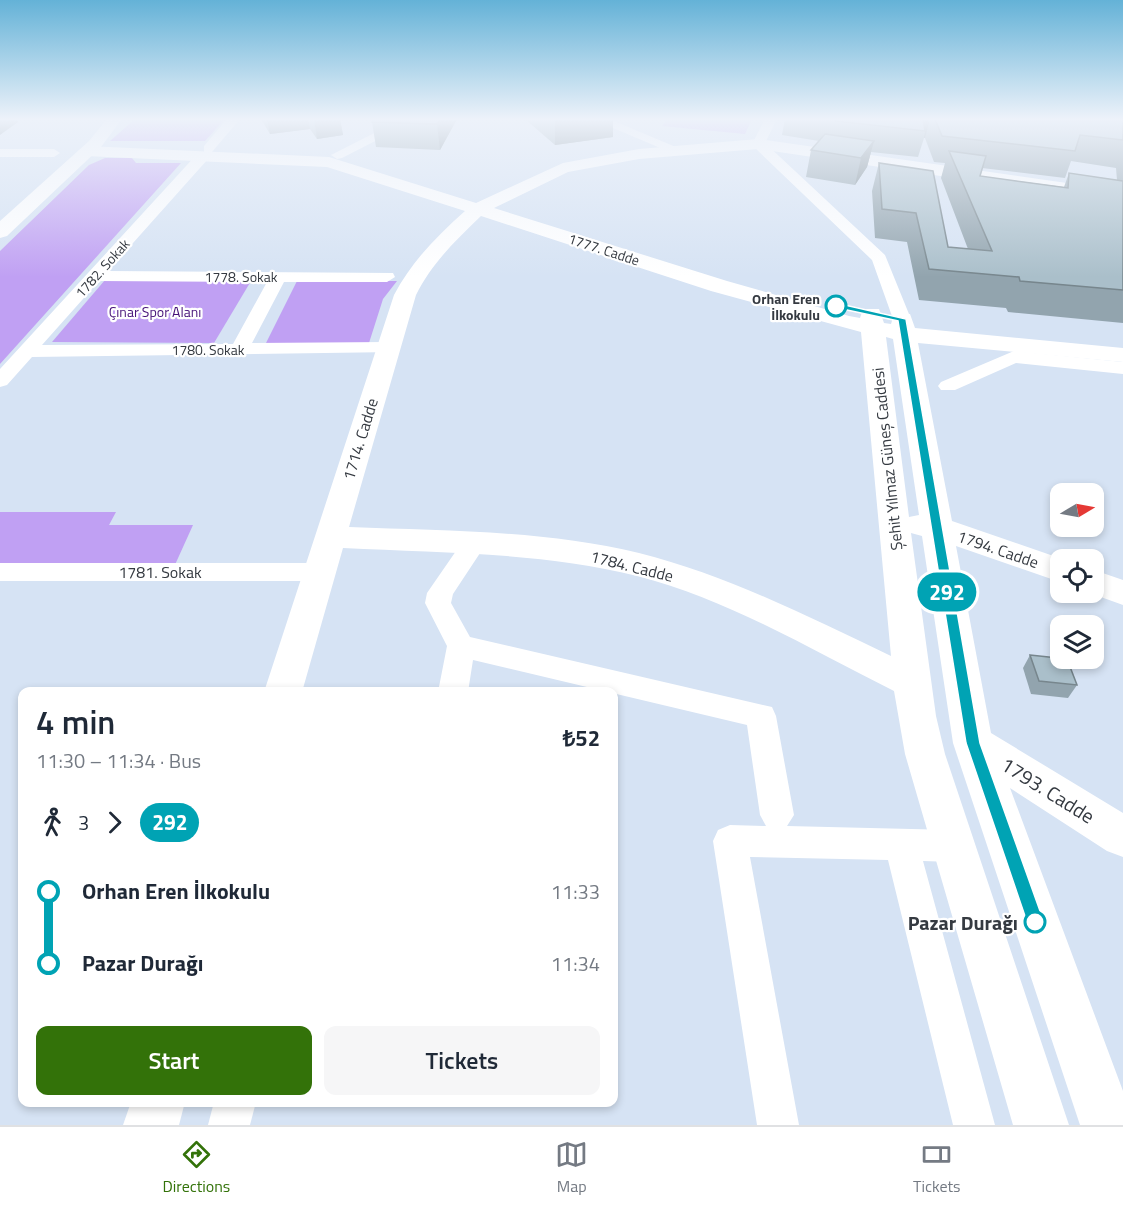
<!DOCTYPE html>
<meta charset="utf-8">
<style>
body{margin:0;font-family:"Titillium Web",sans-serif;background:#f6f6f7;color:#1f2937;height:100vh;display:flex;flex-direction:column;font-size:22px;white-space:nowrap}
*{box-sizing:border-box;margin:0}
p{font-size:20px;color:#747a83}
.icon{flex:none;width:33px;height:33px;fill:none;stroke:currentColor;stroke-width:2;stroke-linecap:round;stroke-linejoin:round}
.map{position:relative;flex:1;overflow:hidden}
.details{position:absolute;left:18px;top:687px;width:600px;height:420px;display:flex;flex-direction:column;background:#fff;border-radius:12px;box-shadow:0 3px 9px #0003}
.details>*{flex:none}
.badge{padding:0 12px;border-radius:20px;font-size:21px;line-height:39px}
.needle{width:39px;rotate:80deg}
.controls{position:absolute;left:1050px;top:483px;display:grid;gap:12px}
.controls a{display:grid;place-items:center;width:54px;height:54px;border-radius:12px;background:#fff;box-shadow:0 3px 9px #0003;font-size:30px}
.map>.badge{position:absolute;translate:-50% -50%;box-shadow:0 0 0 3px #fff}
.legs{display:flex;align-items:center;gap:9px;height:66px;padding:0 18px;font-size:20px}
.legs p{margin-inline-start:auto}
.headline{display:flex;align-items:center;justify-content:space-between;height:102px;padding:0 18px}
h1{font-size:33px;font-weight:600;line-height:45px}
.button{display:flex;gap:12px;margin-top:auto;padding:12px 18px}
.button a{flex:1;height:69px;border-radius:12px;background:#337209;color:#fff;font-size:24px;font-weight:600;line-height:69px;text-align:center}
.button a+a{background:#f6f6f7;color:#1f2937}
ul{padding:0 18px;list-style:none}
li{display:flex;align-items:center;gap:21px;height:72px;font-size:22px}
li i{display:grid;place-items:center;width:9px;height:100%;margin:0 8px;background:currentColor}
li i::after{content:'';width:15px;height:15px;margin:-8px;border:4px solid;border-radius:50%;background:#fff}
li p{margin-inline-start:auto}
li:first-child i{background:linear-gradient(#0000 50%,currentColor 0)}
li:last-child i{background:linear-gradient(currentColor 50%,#0000 0)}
.tabs{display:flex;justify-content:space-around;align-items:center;height:84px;border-top:2px solid #e0e1e3;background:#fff;font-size:16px;color:#747a83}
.tabs a{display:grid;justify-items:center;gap:3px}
.tabs .current{color:#337209}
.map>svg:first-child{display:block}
.green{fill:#c0a0f3}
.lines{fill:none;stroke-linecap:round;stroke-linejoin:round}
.street{fill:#fff;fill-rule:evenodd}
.secondary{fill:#fff;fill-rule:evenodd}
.primary{fill:#fff;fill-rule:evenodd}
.wall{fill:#92a4ae;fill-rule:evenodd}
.shaded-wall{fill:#77868d}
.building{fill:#aabfca;stroke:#77868d;stroke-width:1.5}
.line-1{fill:#00a3b4;stroke:#fff;stroke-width:1.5}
.stop-1-dot{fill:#fff;stroke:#00a3b4;stroke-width:3}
.labels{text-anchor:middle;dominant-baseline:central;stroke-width:4.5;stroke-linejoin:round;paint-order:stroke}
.far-street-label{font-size:14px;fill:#353a41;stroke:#fff}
.far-stop-label{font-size:14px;font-weight:bold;fill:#353a41;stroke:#fff;text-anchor:end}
.far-park-label{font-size:14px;fill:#461278;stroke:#fff}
.street-label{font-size:16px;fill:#353a41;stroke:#fff}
.near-street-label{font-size:20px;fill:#353a41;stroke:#fff}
.near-stop-label{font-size:20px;font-weight:bold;fill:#353a41;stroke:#fff;text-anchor:end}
</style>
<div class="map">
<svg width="1123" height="1125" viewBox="0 0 1123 1125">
<rect width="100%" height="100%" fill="#d6e3f4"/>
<!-- green -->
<g class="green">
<path d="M135 119H225L205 141H110Z"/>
<path d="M667 119H752L745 134 662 126Z"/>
<path d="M105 158H132L136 163H181L0 364V251L89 165Z"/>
<path d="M105 280 251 281 214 343 52 342Z"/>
<path d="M297 281H397L383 299 369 343H266Z"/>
<path d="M0 512H116L109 525H193L174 567 0 566Z"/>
</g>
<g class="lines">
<!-- street -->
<g class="street">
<path d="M227 119H240L212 152H204V146Z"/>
<path d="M402 119H418L342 158 337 159 331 155Z"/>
<path d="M592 119H609L683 150 677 154 672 153Z"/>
<path d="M765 119H777L765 143 885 255 911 319 908 323H896L893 319 872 260 754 147 752 144Z"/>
<path d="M0 149H54L60 153 54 157H0Z"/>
<path d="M203 152 209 156 208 159 108 271 393 273 395 277 387 282H284L252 343 388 342 397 348 395 352 32 357 7 385 0 387V369L198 153ZM99 281 267 282 233 344 42 345Z"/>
<path d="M1014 351 1123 362V374L1016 363 955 390H941L938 386 941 382Z"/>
<path d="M474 536 483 538 486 544 453 594 451 603 470 637 772 707 776 716 794 815 787 826 953 830 965 835 970 846 965 857 953 862 923 861 995 1125H953L888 860 750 857 799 1125H757L713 841 718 830 730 825 766 826 760 815 747 725 473 660 468 692H438L447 646 425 603 427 593 465 538Z"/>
<path d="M0 563H320L329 566 333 572 329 578 320 581H0Z"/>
<path d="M214 1102H256L250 1125H208Z"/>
</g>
<!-- secondary -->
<g class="secondary">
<path d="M758 139 1123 191V203L758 149 639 159 568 172 494 208 727 281 849 316 860 318 863 309H879L884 323 891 324 894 314H910L915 328 1123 348V362L918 343 952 521 1065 560H1060V582L956 546 991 733 1123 813V857L1107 851 1010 788 1123 1091V1125H1080L953 743 922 536 911 533 936 716 945 754 1069 1125H1013L905 754 894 691C811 650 728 599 637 576 541 552 441 553 343 548L302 692H264L394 295C412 261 436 237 465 211L327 167 86 156 78 151 86 146 329 157 476 203 563 163 639 149ZM481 216 711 291 861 332 891 656C809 617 727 575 639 553 544 530 446 531 349 527L416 295C432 263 455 241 481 216ZM886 337 893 339 919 515 909 517Z"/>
<path d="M1094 570 1123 580V605L1087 592H1094Z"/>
<path d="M131 1102H185L179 1125H123Z"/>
</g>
<!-- primary -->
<path class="primary" d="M107 119H122L101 147 7 236 0 238V221L89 141Z"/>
</g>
<!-- wall -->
<g class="wall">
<path d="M261 119H340L343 135 317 139 310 129 270 134Z"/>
<path d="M374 119H457L440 150 376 147 372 122Z"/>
<path d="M525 119H613V137L555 145Z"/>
<path d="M785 119H1123V323L1008 312 1006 308 919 300 907 242 875 238 872 191 879 163 948 247 968 249 941 178 945 163 934 162 925 138H924L918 157 871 152 867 167 855 185 806 177 811 150 819 141 782 135ZM1071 161 1116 168 1117 180 1069 173 1064 187 980 176 982 168 1065 178Z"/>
<path d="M1030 655 1077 685 1068 698 1031 694 1023 668Z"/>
</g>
<!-- shaded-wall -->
<g class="shaded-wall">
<path d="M17 119 18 122 0 135V120Z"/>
<path d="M267 119H308L310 129 270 134Z"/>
<path d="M314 119H340L343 135 317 139Z"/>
<path d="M440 119H457L440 150 437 124Z"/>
<path d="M555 119H613V137L555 145Z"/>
<path d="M921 119H930L925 138H924L925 131Z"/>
<path d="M874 141 867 167 855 185 861 158Z"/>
</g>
<!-- building -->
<g class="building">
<path d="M374 119H440L437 124 372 122Z"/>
<path d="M838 119H923L925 131 836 121Z"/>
<path d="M935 119H1123V140L1080 135 1075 151 942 136Z"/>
<path d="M825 134 874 141 861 158 811 150Z"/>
<path d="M949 151 986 156 980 176 1068 188 1069 173 1123 181V290L1020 281 1019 277 929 269 916 213 882 209 879 163 933 171 948 247 992 251Z"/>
<path d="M1030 655 1067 659 1077 685 1039 681Z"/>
</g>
<!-- sky -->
<linearGradient id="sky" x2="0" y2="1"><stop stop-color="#64b2d7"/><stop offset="0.43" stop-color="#edf2fa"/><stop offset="1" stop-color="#edf2fa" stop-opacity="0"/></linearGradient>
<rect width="1123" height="277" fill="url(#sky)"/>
<!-- line-1 -->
<path class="line-1" d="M836 303 906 319 980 743 1044 922 1041 928 1035 931 1030 928 1027 922 966 743 898 321 833 307Z"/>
<!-- markers -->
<g class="stop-1-dot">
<circle cx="836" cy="306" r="10"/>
<circle cx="1035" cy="922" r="10"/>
</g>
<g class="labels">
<!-- far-street labels -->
<g class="far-street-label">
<text transform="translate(604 249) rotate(18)">1777. Cadde</text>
<text transform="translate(102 268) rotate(-48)">1782. Sokak</text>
<text x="241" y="276">1778. Sokak</text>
<text x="208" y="349">1780. Sokak</text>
</g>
<!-- far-stop labels -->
<g class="far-stop-label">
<text x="820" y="298">Orhan Eren<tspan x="820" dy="16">İlkokulu</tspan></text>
</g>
<!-- far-park labels -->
<g class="far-park-label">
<text x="155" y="311">Çınar Spor Alanı</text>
</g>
<!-- street labels -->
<g class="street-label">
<text transform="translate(360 439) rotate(-73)">1714. Cadde</text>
<text transform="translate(887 459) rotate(-96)">Şehit Yılmaz Güneş Caddesi</text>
<text transform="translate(998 549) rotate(19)">1794. Cadde</text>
<text transform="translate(632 566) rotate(14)">1784. Cadde</text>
<text x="160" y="572">1781. Sokak</text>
</g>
<!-- near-street labels -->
<g class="near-street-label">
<text transform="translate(1048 790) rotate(32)">1793. Cadde</text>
</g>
<!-- near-stop labels -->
<g class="near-stop-label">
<text x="1018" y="922">Pazar Durağı</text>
</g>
</g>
</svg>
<div class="controls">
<a><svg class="needle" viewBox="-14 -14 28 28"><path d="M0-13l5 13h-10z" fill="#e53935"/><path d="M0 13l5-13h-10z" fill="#747a83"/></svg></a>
<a><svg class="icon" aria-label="locate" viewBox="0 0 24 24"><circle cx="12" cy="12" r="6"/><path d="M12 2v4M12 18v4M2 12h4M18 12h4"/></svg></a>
<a><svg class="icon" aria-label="layers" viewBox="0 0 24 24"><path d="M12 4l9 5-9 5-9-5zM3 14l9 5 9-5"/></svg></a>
</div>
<b class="badge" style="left:947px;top:592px;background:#00a3b4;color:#fff">292</b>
<section class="details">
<div class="headline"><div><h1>4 min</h1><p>11:30 – 11:34 · Bus</p></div><b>₺52</b></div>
<div class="legs"><svg class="icon" aria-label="walk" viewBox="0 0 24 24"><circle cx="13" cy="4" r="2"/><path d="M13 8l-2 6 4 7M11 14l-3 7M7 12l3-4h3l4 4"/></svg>3<svg class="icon" aria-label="forward" viewBox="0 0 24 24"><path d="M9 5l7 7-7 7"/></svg><b class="badge" style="background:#00a3b4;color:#fff">292</b></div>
<ul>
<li><i style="color:#00a3b4"></i><b>Orhan Eren İlkokulu</b><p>11:33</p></li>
<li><i style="color:#00a3b4"></i><b>Pazar Durağı</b><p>11:34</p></li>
</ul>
<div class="button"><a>Start</a><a>Tickets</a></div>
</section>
</div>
<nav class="tabs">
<a class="current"><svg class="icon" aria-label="directions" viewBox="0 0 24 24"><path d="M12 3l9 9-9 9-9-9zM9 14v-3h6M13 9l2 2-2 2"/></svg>Directions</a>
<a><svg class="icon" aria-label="map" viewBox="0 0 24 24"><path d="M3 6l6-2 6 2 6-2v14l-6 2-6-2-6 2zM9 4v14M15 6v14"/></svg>Map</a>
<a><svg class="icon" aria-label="tickets" viewBox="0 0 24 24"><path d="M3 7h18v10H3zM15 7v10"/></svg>Tickets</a>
</nav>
